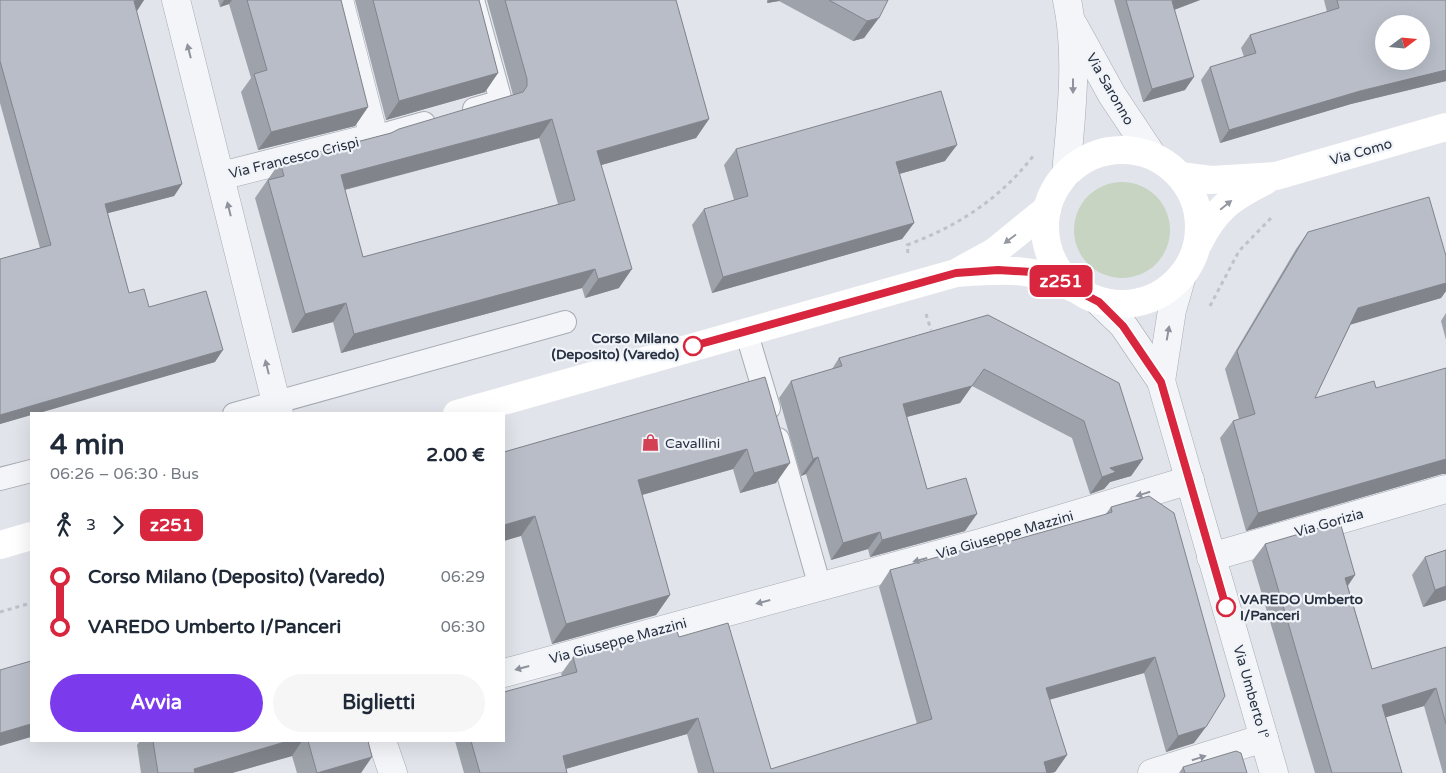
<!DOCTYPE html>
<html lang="it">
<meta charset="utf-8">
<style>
body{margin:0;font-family:"Varela Round",sans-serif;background:#f6f6f7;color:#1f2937;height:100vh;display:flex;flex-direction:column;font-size:19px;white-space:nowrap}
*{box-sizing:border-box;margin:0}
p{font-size:16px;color:#747a83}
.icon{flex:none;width:28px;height:28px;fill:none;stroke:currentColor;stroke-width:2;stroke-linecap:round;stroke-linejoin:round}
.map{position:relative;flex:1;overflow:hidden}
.panel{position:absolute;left:30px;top:412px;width:475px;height:330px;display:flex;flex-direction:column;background:#fff;border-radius:0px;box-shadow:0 5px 20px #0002}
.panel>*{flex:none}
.badge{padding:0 10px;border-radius:8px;font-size:18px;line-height:32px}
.needle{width:32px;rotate:74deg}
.controls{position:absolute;left:1375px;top:15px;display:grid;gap:10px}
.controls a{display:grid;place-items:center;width:55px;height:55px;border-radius:50%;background:#fff;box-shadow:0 5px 20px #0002;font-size:25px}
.map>.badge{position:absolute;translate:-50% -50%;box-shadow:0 0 0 2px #fff}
.legs{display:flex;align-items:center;gap:8px;height:55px;padding:0 20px;font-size:16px}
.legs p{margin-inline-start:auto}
.headline{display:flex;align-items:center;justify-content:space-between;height:85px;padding:0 20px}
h1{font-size:28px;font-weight:700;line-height:38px}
.primary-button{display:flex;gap:10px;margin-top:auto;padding:10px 20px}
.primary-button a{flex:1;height:58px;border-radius:30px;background:#7c3aed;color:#fff;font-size:20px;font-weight:700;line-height:58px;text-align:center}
.primary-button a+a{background:#f6f6f7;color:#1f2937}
ul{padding:0 20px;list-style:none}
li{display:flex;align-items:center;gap:18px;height:50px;font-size:19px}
li i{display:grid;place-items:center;width:8px;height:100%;margin:0 6px;background:currentColor}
li i::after{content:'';width:12px;height:12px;margin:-6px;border:4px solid;border-radius:50%;background:#fff}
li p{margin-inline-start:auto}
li:first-child i{background:linear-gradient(#0000 50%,currentColor 0)}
li:last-child i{background:linear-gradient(currentColor 50%,#0000 0)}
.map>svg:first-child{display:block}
.green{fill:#c6d4c1}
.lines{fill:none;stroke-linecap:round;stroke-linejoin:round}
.service-casing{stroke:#a6abb4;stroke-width:24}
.minor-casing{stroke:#a6abb4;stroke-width:29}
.tertiary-casing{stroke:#a6abb4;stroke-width:29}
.path{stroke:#bfc2c9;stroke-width:3;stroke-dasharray:4 4;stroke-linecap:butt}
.service{stroke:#f4f5f8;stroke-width:22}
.minor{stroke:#f4f5f8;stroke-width:28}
.tertiary{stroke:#f4f5f8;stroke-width:28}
.secondary{stroke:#fff;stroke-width:28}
.wall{fill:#9ea3ab;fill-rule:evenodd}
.shaded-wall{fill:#81848b}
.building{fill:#b8bdc7;stroke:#81848b;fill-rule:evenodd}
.oneway{fill:#8e939d}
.oneway2{fill:#9498a0}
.line-1-casing{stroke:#fff;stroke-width:11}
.line-1{stroke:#d7263d;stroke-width:8}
.stop-1-dot{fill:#fff;stroke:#d7263d;stroke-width:2.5}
.labels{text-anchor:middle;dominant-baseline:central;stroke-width:4.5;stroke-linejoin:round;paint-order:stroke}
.street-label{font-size:14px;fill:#283142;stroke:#f0f3f7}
.stop-label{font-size:14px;font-weight:bold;fill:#283142;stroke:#f0f3f7;text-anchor:end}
.poi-label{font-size:14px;fill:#283142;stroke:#f0f3f7;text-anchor:start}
</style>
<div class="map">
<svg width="1446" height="773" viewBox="0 0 1446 773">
<rect width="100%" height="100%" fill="#e1e4ea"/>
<!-- green -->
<circle class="green" cx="1122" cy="230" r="48"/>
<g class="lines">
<defs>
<g id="service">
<path d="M473 0 501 101 474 109"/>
<path d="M374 137 424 123"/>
<path d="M746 331 769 408"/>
<path d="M234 414 565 322"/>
<path d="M778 439 820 587"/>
<path d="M0 479 31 471"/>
</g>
<g id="minor">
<path d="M176 0 279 414"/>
<path d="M221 176 374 137 339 0"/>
<path d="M1211 557 1446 489"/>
<path d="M504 673 984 542 1190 480"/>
<path d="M382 741 393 773"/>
<path d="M1152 773 1264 738"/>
</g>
<g id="tertiary">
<path d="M1074 26 1112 95 1152 155"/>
<path d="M1066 174C1071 116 1079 57 1067 0"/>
<path d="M1099 302 1123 325 1161 381 1274 773"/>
<path d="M1161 381 1172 310 1181 279"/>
</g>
</defs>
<!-- service casing -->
<use href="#service" class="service-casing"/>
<!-- minor casing -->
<use href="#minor" class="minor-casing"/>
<!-- tertiary casing -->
<use href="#tertiary" class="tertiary-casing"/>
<!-- path -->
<g class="path">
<path d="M908 253 907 245C958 226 1000 199 1034 155"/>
<path d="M1210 306 1239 251 1273 216"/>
<path d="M926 314 931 330"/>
<path d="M0 612 31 603"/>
</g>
<!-- service -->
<use href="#service" class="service"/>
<!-- minor -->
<use href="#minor" class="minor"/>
<!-- tertiary -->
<use href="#tertiary" class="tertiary"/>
<!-- secondary -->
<g class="secondary">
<circle cx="1122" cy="227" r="77"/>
<path d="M1180 176 1211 180 1276 176 1446 127"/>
<path d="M1198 244C1215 209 1231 198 1265 181"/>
<path d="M961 270 994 252 1047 209"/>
<path d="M457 414 956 273C997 270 1036 266 1073 288"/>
<path d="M0 545 31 536"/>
</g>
</g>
<!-- wall -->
<g class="wall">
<path d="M0 0H144L136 11 182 184 174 196 108 213 129 293 149 307 215 362 31 414V415L0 424V259L40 248 0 103Z"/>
<path d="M218 0H341L368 107 355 126 258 150 241 92 251 78 229 4 220 7Z"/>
<path d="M355 0H479L498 73 485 92 386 120Z"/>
<path d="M487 0H676L709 119 696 138 601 165 619 288 585 298 582 288 341 353 333 322 292 333 255 198 280 162 391 133 513 95ZM539 138 558 204 363 257 345 190Z"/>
<path d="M767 0H888L864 38 853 41 779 1 767 3Z"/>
<path d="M1114 0H1200L1174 10 1185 90 1143 102Z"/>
<path d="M1324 0H1446V81L1351 104 1220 143 1201 80 1210 67 1244 57 1241 48 1250 35 1327 12Z"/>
<path d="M736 149 945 161 899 174 914 223 902 239 712 293 692 225 704 209 734 200 724 165Z"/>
<path d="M1308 232 1446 256V291L1441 298 1351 324 1315 398 1376 388 1442 474 1246 531 1220 438 1233 421 1239 419 1225 369 1296 249Z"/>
<path d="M1446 313V340L1441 321Z"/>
<path d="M988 315 1143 459 1131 476 1110 482 1104 489 1090 494 1072 438 972 386 960 403 907 417 927 489 965 531 870 557 868 549 831 560 806 474 801 476 779 398 791 381 832 369 839 358Z"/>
<path d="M765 377 776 483 740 493 733 469 642 495 670 595 656 615 552 644 521 536 504 452Z"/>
<path d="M1111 507 1194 743 1166 752 1144 673 1049 700 1067 755 1055 772 1051 773H698L687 734 566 769 567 773H464L455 741H504L562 676 561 674 573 657 679 637 771 769 917 724 879 587 890 570 986 548 1105 515Z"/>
<path d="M1265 544 1355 575 1348 586 1372 669 1446 647V773H1443L1424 706 1386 717 1402 773H1315L1252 561Z"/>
<path d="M1446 550V600L1423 607 1412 575 1425 557Z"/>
<path d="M140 741H368L361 773H297L292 756 232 773H141L137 745Z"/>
<path d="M1183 767 1247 773H1179Z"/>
</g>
<!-- shaded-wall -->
<g class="shaded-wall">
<path d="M140 0H144L137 11 134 1Z"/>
<path d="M224 0H232L229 4 220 7Z"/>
<path d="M769 0H780L779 1 767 3Z"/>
<path d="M1175 0H1200L1163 14 1172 1Z"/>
<path d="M879 18 864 38 853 41 867 21Z"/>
<path d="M1446 70V81L1351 104 1220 143 1229 130 1360 91Z"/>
<path d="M498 73 485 92 386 120 399 101Z"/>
<path d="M1194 77 1185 90 1143 102 1152 89Z"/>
<path d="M368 107 355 126 258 150 271 132Z"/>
<path d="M552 119 539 138 328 194 341 175Z"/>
<path d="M709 119 696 138 584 170 597 151Z"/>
<path d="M957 145 945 161 885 178 896 162Z"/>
<path d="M182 184 174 196 97 216 105 204Z"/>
<path d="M914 223 902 239 712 293 723 277Z"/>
<path d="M595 269 582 288 341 353 354 334Z"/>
<path d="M632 269 619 288 585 298 598 279Z"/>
<path d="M1446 283V291L1441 298 1346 326 1358 308Z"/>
<path d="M346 303 333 322 292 333 305 314Z"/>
<path d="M223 350 215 362 36 414H31V415L0 424V415Z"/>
<path d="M972 386 960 403 891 421 903 404Z"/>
<path d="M747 449 733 469 624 500 638 480Z"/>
<path d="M818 457 806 474 801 476 813 459Z"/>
<path d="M1143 459 1131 476 1110 482 1104 489 1090 494 1102 477 1110 468Z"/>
<path d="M1446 459V474H1442L1246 531 1258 513Z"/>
<path d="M790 463 776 483 740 493 754 473Z"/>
<path d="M977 514 965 531 870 557 882 540Z"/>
<path d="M535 516 521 536 504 541V525Z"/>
<path d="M880 532 868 549 831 560 843 543Z"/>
<path d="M1355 575 1343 592 1345 578Z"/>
<path d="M1446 586V600L1423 607 1435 590Z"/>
<path d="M670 595 656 615 552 644 566 624Z"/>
<path d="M1155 657 1144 673 1034 704 1046 688Z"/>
<path d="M1436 688 1424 706 1370 722 1382 705Z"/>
<path d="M698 718 687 734 551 773 563 756Z"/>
<path d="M31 724V737L0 746V733Z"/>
<path d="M1206 727 1194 743 1166 752 1178 736Z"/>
<path d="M288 741H302L292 756 232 773H191L194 769Z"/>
<path d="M1067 755 1055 772 1051 773H1036L1044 762Z"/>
<path d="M372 757 361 773H317Z"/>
</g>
<!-- building -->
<g class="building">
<path d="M0 0H140L134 1 182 184 105 204 129 293 144 289 149 307 206 291 223 350 0 415V259L51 245 0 61Z"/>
<path d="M247 0H341L368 107 271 132 254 74 267 70Z"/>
<path d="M373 0H479L498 73 399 101Z"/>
<path d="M505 0H676L709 119 597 151 632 269 598 279 595 269 354 334 346 303 305 314 268 180 284 176 280 162 391 133 399 129 523 92 527 86V79ZM552 119 575 200 363 257 341 175Z"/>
<path d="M829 0H888L879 18 867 21Z"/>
<path d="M1126 0H1175L1172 1 1194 77 1152 89Z"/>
<path d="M1337 0H1446V70L1360 91 1229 130 1210 67 1256 53 1250 35 1339 8ZM1384 24H1421V61H1384Z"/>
<path d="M941 91 957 145 896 162 914 223 723 277 704 209 748 196 736 149Z"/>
<path d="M1429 197 1446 256V283L1358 308 1315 398 1374 381 1376 388 1446 368V459L1258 513 1233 421 1255 414 1237 351 1308 232Z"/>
<path d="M988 315 1119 383 1143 459 1110 468 1116 472 1102 477 1084 421 984 369 972 386 903 404 927 489 966 478 977 514 882 540 880 532 843 543 818 457 813 459 791 381 842 366 839 358Z"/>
<path d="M765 377 790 463 754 473 747 449 638 480 670 595 566 624 535 516 504 525V452Z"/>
<path d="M1149 496 1174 513 1225 696 1206 727 1178 736 1155 657 1046 688 1067 755 1044 762 1047 773H714L698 718 563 756 567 773H480L471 741H504V692L577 672 573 657 676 629 679 637 728 623 771 769 932 719 890 570 985 544 986 548 1103 515 1112 512 1111 507Z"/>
<path d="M1340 522 1355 575 1345 578 1372 669 1446 647V724L1436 688 1382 705 1402 773H1332L1265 544Z"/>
<path d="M1446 550V586L1435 590 1425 557Z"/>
<path d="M31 661V724L0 733V670Z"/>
<path d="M153 741H288L194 769 195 773H158Z"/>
<path d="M308 741H368L372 757 317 773Z"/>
<path d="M1236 751 1241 753 1247 773H1185L1183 767Z"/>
</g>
<!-- one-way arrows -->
<defs><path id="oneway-solid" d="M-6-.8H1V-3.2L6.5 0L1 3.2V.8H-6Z" transform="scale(1.25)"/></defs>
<g class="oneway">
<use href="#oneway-solid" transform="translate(189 51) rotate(-104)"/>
<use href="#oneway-solid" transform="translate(1073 86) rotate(90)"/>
<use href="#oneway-solid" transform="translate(229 209) rotate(-104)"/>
<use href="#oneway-solid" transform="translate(1168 333) rotate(-80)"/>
<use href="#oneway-solid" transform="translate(267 367) rotate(-104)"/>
<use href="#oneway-solid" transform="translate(1143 494) rotate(163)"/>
<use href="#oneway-solid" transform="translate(920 560) rotate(165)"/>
<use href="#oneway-solid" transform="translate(763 602) rotate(165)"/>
<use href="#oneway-solid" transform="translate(522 668) rotate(165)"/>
<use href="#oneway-solid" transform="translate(1199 758) rotate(-17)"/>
</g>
<g class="oneway2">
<use href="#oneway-solid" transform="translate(1226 205) rotate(-39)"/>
<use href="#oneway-solid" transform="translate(1010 239) rotate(143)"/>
</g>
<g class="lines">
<defs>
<path id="line-1" d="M693 346 956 273 998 270 1032 272 1047 275 1099 302 1123 326 1161 382 1226 607"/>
</defs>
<!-- line-1 casing -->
<use href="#line-1" class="line-1-casing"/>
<!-- line-1 -->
<use href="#line-1" class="line-1"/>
</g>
<!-- icons -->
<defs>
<symbol id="shop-bare" viewBox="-9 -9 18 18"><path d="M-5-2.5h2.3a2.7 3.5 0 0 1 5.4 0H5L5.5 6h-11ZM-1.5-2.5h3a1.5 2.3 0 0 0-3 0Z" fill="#d34155" stroke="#f0f3f7" stroke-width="2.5" paint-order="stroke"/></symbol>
</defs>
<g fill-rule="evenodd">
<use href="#shop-bare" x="638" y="430" width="25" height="25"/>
</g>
<!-- markers -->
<g class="stop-1-dot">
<circle cx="693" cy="346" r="9"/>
<circle cx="1226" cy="607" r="9"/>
</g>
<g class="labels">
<!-- street labels -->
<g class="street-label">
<text transform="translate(1110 89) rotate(60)">Via Saronno</text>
<text transform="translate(1361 152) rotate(-16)">Via Como</text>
<text transform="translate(294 158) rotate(-14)">Via Francesco Crispi</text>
<text transform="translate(1329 523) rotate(-16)">Via Gorizia</text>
<text transform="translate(1005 535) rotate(-16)">Via Giuseppe Mazzini</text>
<text transform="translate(618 641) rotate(-15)">Via Giuseppe Mazzini</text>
<text transform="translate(1251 692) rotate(74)">Via Umberto I°</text>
</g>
<!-- stop labels -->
<g class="stop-label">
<text x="679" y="338">Corso Milano<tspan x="679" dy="16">(Deposito) (Varedo)</tspan></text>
<text x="1240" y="599" text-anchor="start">VAREDO Umberto<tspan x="1240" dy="16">I/Panceri</tspan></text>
</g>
<!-- poi labels -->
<g class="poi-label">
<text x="665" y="443">Cavallini</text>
</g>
</g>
</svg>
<div class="controls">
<a><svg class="needle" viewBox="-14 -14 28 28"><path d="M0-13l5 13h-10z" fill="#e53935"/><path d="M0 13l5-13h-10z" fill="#747a83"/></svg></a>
</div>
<b class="badge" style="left:1061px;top:281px;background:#d7263d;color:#fff">z251</b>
<section class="panel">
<div class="headline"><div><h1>4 min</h1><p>06:26 – 06:30 · Bus</p></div><b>2.00 €</b></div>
<div class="legs"><svg class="icon" aria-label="walk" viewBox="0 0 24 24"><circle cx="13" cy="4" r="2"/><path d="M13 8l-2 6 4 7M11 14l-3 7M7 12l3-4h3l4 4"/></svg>3<svg class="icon" aria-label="forward" viewBox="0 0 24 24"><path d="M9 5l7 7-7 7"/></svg><b class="badge" style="background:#d7263d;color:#fff">z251</b></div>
<ul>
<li><i style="color:#d7263d"></i><b>Corso Milano (Deposito) (Varedo)</b><p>06:29</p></li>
<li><i style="color:#d7263d"></i><b>VAREDO Umberto I/Panceri</b><p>06:30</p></li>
</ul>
<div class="primary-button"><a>Avvia</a><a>Biglietti</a></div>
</section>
</div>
